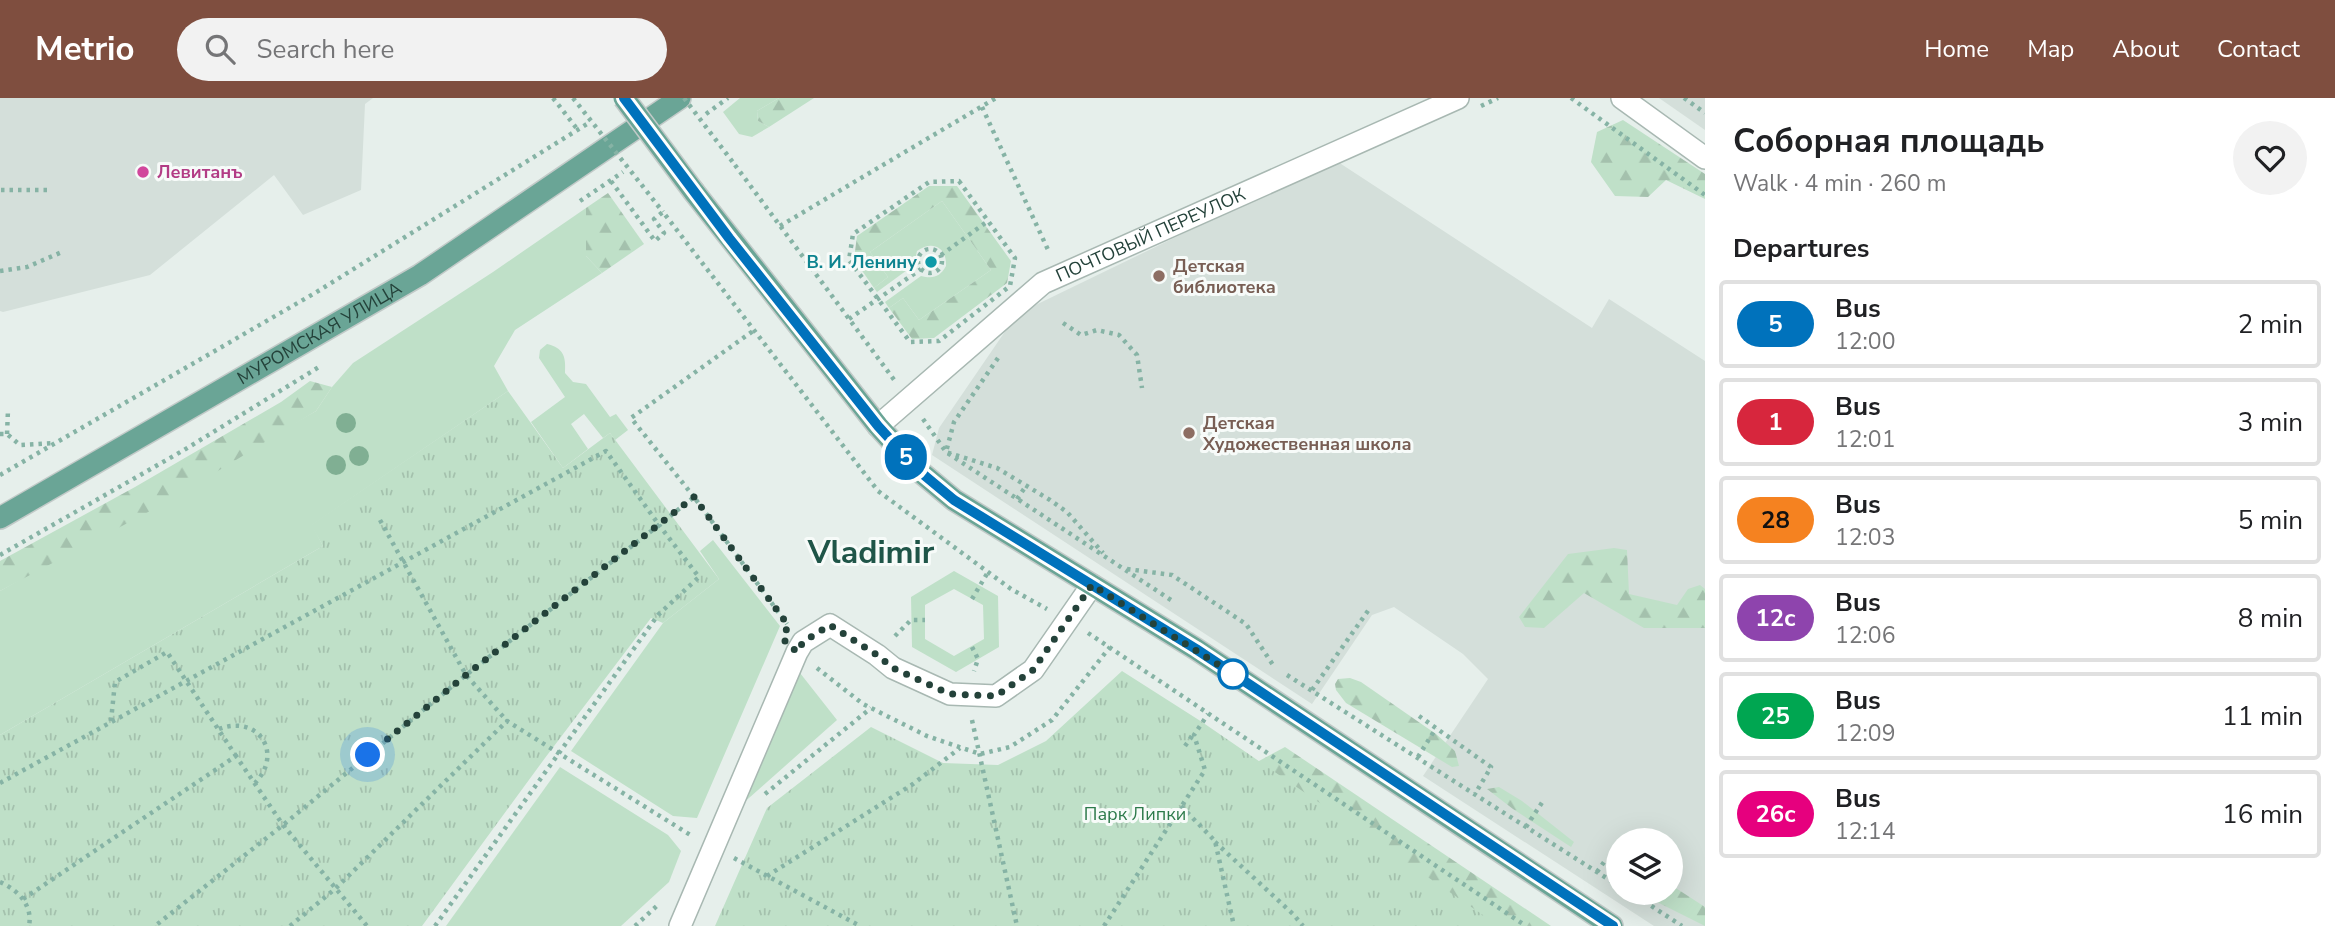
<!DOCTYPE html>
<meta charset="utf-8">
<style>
body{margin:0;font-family:"Nunito Sans",sans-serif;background:#f2f2f2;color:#202124;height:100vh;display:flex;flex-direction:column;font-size:26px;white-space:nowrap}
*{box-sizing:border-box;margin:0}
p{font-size:23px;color:#757577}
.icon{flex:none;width:38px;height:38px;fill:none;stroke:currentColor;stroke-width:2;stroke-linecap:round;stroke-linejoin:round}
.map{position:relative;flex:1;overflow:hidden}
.panel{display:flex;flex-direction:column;background:#fff;width:630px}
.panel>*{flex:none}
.badge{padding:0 14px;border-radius:23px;font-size:24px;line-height:46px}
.tools{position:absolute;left:1606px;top:730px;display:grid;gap:14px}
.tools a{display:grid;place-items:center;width:77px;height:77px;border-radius:50%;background:#fff;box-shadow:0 7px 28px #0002;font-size:35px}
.you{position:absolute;width:35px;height:35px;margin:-18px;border:5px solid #fff;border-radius:50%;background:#1a73e8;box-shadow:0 0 0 10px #1a73e833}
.map>.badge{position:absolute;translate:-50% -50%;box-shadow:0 0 0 4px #fff}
h2{padding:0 28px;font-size:26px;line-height:63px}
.round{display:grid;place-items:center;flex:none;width:74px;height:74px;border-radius:37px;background:#f2f2f2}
.head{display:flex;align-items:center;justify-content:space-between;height:119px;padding:0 28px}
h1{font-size:33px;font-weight:700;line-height:52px}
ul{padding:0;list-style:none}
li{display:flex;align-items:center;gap:21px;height:88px;margin:0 14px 10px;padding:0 14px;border:4px solid #e0e0e0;border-radius:7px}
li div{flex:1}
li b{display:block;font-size:26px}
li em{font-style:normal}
li .badge{min-width:77px;font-weight:700;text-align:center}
header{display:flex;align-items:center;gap:42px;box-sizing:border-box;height:98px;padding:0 35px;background:#7f4e3f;color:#fff}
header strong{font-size:33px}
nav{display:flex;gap:38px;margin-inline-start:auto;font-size:24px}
.search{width:490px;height:63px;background:#f2f2f2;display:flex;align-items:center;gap:18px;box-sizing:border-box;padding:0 24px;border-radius:38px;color:#757577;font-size:26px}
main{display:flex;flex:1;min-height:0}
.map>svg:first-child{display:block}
.built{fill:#d4dfda;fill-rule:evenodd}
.grass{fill:#bfe0c8;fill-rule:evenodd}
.forest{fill:url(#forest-firs)}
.park{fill:url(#park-tufts)}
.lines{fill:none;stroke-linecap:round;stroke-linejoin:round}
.minor-casing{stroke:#a8b8b2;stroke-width:24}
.major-casing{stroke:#c2cac8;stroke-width:24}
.path{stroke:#86b3a5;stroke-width:4.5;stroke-dasharray:3.5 5;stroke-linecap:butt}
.minor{stroke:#fff;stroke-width:21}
.major{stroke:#6aa596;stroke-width:21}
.major-bridge-casing{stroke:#c2cac8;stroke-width:24;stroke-linecap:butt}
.path-bridge{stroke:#86b3a5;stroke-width:4.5;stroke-dasharray:3.5 5;stroke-linecap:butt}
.major-bridge{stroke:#6aa596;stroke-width:21}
.tree{fill:#80af93}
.line-casing{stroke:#fff;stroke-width:16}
.line{stroke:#0072bc;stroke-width:10}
.walk{stroke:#24423a;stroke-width:7;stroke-dasharray:0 12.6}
.hotel-dot{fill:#d1479c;stroke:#f7fbf9;stroke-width:2.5}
.culture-dot{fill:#0f9aa8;stroke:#f7fbf9;stroke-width:2.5}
.education-dot{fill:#8d6e63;stroke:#f7fbf9;stroke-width:2.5}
.stop-dot{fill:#fff;stroke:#0072bc;stroke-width:3.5}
.labels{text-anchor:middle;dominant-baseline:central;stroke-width:6;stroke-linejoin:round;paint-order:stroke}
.hotel-label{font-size:18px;font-weight:bold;fill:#b23c85;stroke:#f7fbf9;text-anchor:start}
.street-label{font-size:18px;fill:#24423a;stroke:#f7fbf9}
.culture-label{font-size:18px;font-weight:bold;fill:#0d838f;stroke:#f7fbf9;text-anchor:end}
.education-label{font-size:18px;font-weight:bold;fill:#785e54;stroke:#f7fbf9;text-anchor:start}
.park-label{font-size:18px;fill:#2d7a4b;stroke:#f7fbf9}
.town-label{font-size:32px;font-weight:bold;fill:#1f5548;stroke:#f7fbf9}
</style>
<header>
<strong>Metrio</strong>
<div class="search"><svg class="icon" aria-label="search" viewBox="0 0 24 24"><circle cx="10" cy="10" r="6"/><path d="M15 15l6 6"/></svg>Search here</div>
<nav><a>Home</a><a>Map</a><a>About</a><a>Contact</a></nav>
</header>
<main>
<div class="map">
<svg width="1705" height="828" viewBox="0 0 1705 828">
<defs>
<pattern id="forest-firs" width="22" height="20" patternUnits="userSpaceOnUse" patternTransform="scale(1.75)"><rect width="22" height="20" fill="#bfe0c8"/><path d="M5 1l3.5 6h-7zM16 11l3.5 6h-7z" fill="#a4c1ad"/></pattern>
<pattern id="park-tufts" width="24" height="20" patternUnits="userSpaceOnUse" patternTransform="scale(1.75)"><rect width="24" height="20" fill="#bfe0c8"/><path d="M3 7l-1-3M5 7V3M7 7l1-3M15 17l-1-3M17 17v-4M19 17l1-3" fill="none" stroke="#a4c1ad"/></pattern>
</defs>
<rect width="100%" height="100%" fill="#e6efeb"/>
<!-- built -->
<g class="built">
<path d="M0 0H373L365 6 361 92 303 117 274 77 150 177 3 214 0 213Z"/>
<path d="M1659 0H1705V32Z"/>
<path d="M1335 62 1592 230 1609 201 1705 263V828H1654L1423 678 1488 581 1463 556 1394 509 1372 517 1312 606 932 357 939 330 1017 216ZM1619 742H1671V794H1619Z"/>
</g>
<!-- grass -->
<g class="grass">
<path d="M740 0H779L757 13 758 23 769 29 752 39 739 36 723 14Z"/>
<path d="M942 103 991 172 919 222 903 200 889 210 885 204 921 178C933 181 940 179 946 168 947 149 932 142 917 153L914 167 877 194 874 190 888 179 870 154Z"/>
<path d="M586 110V158L602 175 515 232 494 268 508 293 312 427 323 448 0 637V493L316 313 332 289 353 265 493 174Z"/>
<path d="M547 246C564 250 566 259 565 275L573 284 586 286 610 319 616 316 628 332 615 342 610 335 603 340 584 316 571 326 588 351 563 370 531 324 565 299 539 260 540 252Z"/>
<path d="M713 442 780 528 697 720 673 718 571 653 663 525 719 481 700 453Z"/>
<path d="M954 473 998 498 999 549 956 574 912 549 911 499ZM954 491 983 507 984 541 954 558 925 541V507Z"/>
<path d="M800 575 837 622 741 707Z"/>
<path d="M560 669 668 737 681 753 669 784 621 828H446Z"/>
</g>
<!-- forest -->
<g class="forest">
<path d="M779 0H814L769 29 758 23 757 13Z"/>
<path d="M1623 22 1705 76V101L1666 82 1648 99 1615 98 1591 64 1597 34Z"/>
<path d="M929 88H957L1011 163 1007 185 934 240 912 241 889 210 903 200 919 222 991 172 942 103 870 154 888 179 874 190 854 161 857 138Z"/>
<path d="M608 95 644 146 602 175 586 158V110Z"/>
<path d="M310 283 332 289 316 313 167 404 0 493V463L135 389 281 304Z"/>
<path d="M1614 450 1627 452 1629 496 1677 507 1688 491 1700 487 1705 491V530H1644L1584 495 1544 530 1525 529 1519 519 1568 456Z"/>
<path d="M1350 580 1361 584 1436 636 1455 653 1459 668 1452 669 1346 605 1336 592 1335 586 1338 581Z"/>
<path d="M1285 649 1551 828H1127L1259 663Z"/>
<path d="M1499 689 1522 703 1574 744 1571 749 1513 711 1487 691Z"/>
<path d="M1671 787 1705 809V828L1639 795 1671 794Z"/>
</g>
<!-- park -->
<g class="park">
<path d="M508 293 563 370 610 335 719 481 663 525 651 520 545 660 422 828H0V637L323 448 311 427Z"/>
<path d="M1122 573 1202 624 1499 828H715L767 710 871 629 943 665 998 667 1046 643Z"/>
</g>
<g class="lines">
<defs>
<g id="minor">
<path d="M1622 0 1705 60"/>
<path id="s1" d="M878 328 1043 185 1458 0"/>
<path d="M680 828 797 554 803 544 830 527 877 557 893 570 950 596 996 598 1033 572 1092 487"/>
</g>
<g id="major">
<path d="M694 94 878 328 918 372 954 402 1196 551 1612 828"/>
<path id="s2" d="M0 420 420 177 680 0"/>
</g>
</defs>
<!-- minor casing -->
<use href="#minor" class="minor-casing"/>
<!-- major casing -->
<use href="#major" class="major-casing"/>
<!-- path -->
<g class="path">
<path d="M553 0 578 32"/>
<path d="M1571 0 1705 97"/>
<path d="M1684 0 1705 15"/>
<path d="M1481 8 1498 0"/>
<path d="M982 9 1049 154"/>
<path d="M706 16 728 0"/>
<path d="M735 67 895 283"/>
<path d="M611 83 655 143 664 135 654 121 663 114 878 393 1011 491 1047 511"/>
<path d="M959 83 1015 160 1010 188 939 243 910 244 849 162 853 136 929 84Z"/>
<path d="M1 92H48"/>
<path d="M580 103 623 74"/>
<path d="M780 128 996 0"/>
<circle cx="930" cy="163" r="12"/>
<path d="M941 157 988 123"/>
<path d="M0 173 27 169 62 154"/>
<path d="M849 221 921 171"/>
<path d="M1063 225 1081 237 1097 232 1119 237 1137 257 1142 290"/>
<path d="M998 260 954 324 946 354 997 370 1050 402 1067 414 1103 455"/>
<path d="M923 321 946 354 1174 504"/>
<path d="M0 336H7L20 347 55 345"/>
<path d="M7 336 8 312"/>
<path d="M0 377 315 195 587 26"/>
<path d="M694 399 631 320 753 233"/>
<path d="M1017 401 1026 388"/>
<path d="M380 422 466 577 507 623"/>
<path d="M0 457 184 352 319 269"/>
<path d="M1127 471 1172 477 1246 526 1275 570"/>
<path d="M972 501 988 474"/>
<path d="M1088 535 1526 828"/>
<path d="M895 538 911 522H925"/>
<path d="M972 549 978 561 974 573"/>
<path d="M817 570 863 606 927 638 980 656 1010 649 1052 622 1110 549"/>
<path d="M1287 577 1619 788"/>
<path d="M1312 592 1370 510"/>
<path d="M1419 618 1491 669 1475 696"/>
<path d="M972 622 1017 828"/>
<path d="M111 623 115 584 167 554 236 658"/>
<path d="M219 631C258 616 284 655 255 685"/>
<path d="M1185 648 1193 637"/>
<path d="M1418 659 1436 630"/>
<path d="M0 685 606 353 659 427 466 577 283 727 155 828"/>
<path d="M765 696 871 610"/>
<path d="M1181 708 1215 743 1234 828"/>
<path d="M1526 729 1543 703"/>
<path d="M1215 744 1293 816 1303 828"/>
<path d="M734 760 860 828"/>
<path d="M1597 774 1604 764"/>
<path d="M767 778 913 686 960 650"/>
<path d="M0 784C18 792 33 807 29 828"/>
<path d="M1630 794 1682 828"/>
<path d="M23 801 236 658 283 727 367 828"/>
<path d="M290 828 335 791 507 623 692 738"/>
<path d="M435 828 658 517 699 479 659 427 694 399 787 526"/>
<path d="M635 828 660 805"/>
<path d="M1104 828 1205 672 1194 637 1208 616"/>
</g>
<!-- minor -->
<use href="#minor" class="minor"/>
<!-- major -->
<use href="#major" class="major"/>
<defs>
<path id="major-bridge" d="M624 0 694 94"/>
</defs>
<!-- major-bridge casing -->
<use href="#major-bridge" class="major-bridge-casing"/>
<!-- path-bridge -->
<g class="path-bridge">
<path d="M573 0 663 114"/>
<path d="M684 0 735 67"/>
</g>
<!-- major-bridge -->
<use href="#major-bridge" class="major-bridge"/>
</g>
<!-- trees -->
<g class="tree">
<circle cx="346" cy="325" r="10"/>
<circle cx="359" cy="358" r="10"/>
<circle cx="336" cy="367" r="10"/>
</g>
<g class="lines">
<defs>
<path id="line" d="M624 0 729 140 878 328 918 372 954 402 1196 551 1613 828"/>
</defs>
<!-- line casing -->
<use href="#line" class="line-casing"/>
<!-- line -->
<use href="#line" class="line"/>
<!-- walk -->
<path class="walk" d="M368 657 466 577 694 399 788 527 783 541 797 554 803 544 830 527 877 557 893 570 950 596 996 598 1033 572 1092 487 1241 581 1233 576"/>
</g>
<!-- markers -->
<circle class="hotel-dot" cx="143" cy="74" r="7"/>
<circle class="culture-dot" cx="931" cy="164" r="7"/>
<g class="education-dot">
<circle cx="1159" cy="178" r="7"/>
<circle cx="1189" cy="335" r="7"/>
</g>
<circle class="stop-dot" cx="1233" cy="576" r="14"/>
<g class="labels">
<!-- hotel labels -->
<g class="hotel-label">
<text x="157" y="74">Левитанъ</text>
</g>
<!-- street labels -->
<g class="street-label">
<text stroke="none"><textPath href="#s1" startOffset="336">ПОЧТОВЫЙ ПЕРЕУЛОК</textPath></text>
<text stroke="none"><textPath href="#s2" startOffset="369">МУРОМСКАЯ УЛИЦА</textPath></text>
</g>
<!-- culture labels -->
<g class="culture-label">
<text x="917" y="164">В. И. Ленину</text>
</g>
<!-- education labels -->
<g class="education-label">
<text x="1173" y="168">Детская<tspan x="1173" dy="21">библиотека</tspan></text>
<text x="1203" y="325">Детская<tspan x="1203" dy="21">Художественная школа</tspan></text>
</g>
<!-- park labels -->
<g class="park-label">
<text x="1135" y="716">Парк Липки</text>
</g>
<!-- town labels -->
<g class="town-label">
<text x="871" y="454">Vladimir</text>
</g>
</g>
</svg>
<div class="tools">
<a><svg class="icon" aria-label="layers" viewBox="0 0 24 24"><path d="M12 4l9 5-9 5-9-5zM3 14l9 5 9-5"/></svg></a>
</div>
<div class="you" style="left:368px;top:657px"></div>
<b class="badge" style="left:906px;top:359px;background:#0072bc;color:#fff">5</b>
</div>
<section class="panel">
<div class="head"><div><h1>Соборная площадь</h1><p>Walk · 4 min · 260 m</p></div><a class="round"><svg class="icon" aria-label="heart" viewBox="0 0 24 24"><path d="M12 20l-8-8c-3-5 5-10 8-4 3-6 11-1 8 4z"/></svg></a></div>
<h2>Departures</h2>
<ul>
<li><span class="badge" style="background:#0072bc;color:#fff">5</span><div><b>Bus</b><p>12:00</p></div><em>2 min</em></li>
<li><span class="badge" style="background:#d7263d;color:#fff">1</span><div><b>Bus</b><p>12:01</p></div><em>3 min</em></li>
<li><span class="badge" style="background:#f58220;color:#111">28</span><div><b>Bus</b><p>12:03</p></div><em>5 min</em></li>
<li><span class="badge" style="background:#8e44ad;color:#fff">12с</span><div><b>Bus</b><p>12:06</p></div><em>8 min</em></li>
<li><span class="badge" style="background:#00a651;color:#fff">25</span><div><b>Bus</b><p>12:09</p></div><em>11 min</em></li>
<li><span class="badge" style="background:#e6007e;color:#fff">26c</span><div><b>Bus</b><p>12:14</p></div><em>16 min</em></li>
</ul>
</section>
</main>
